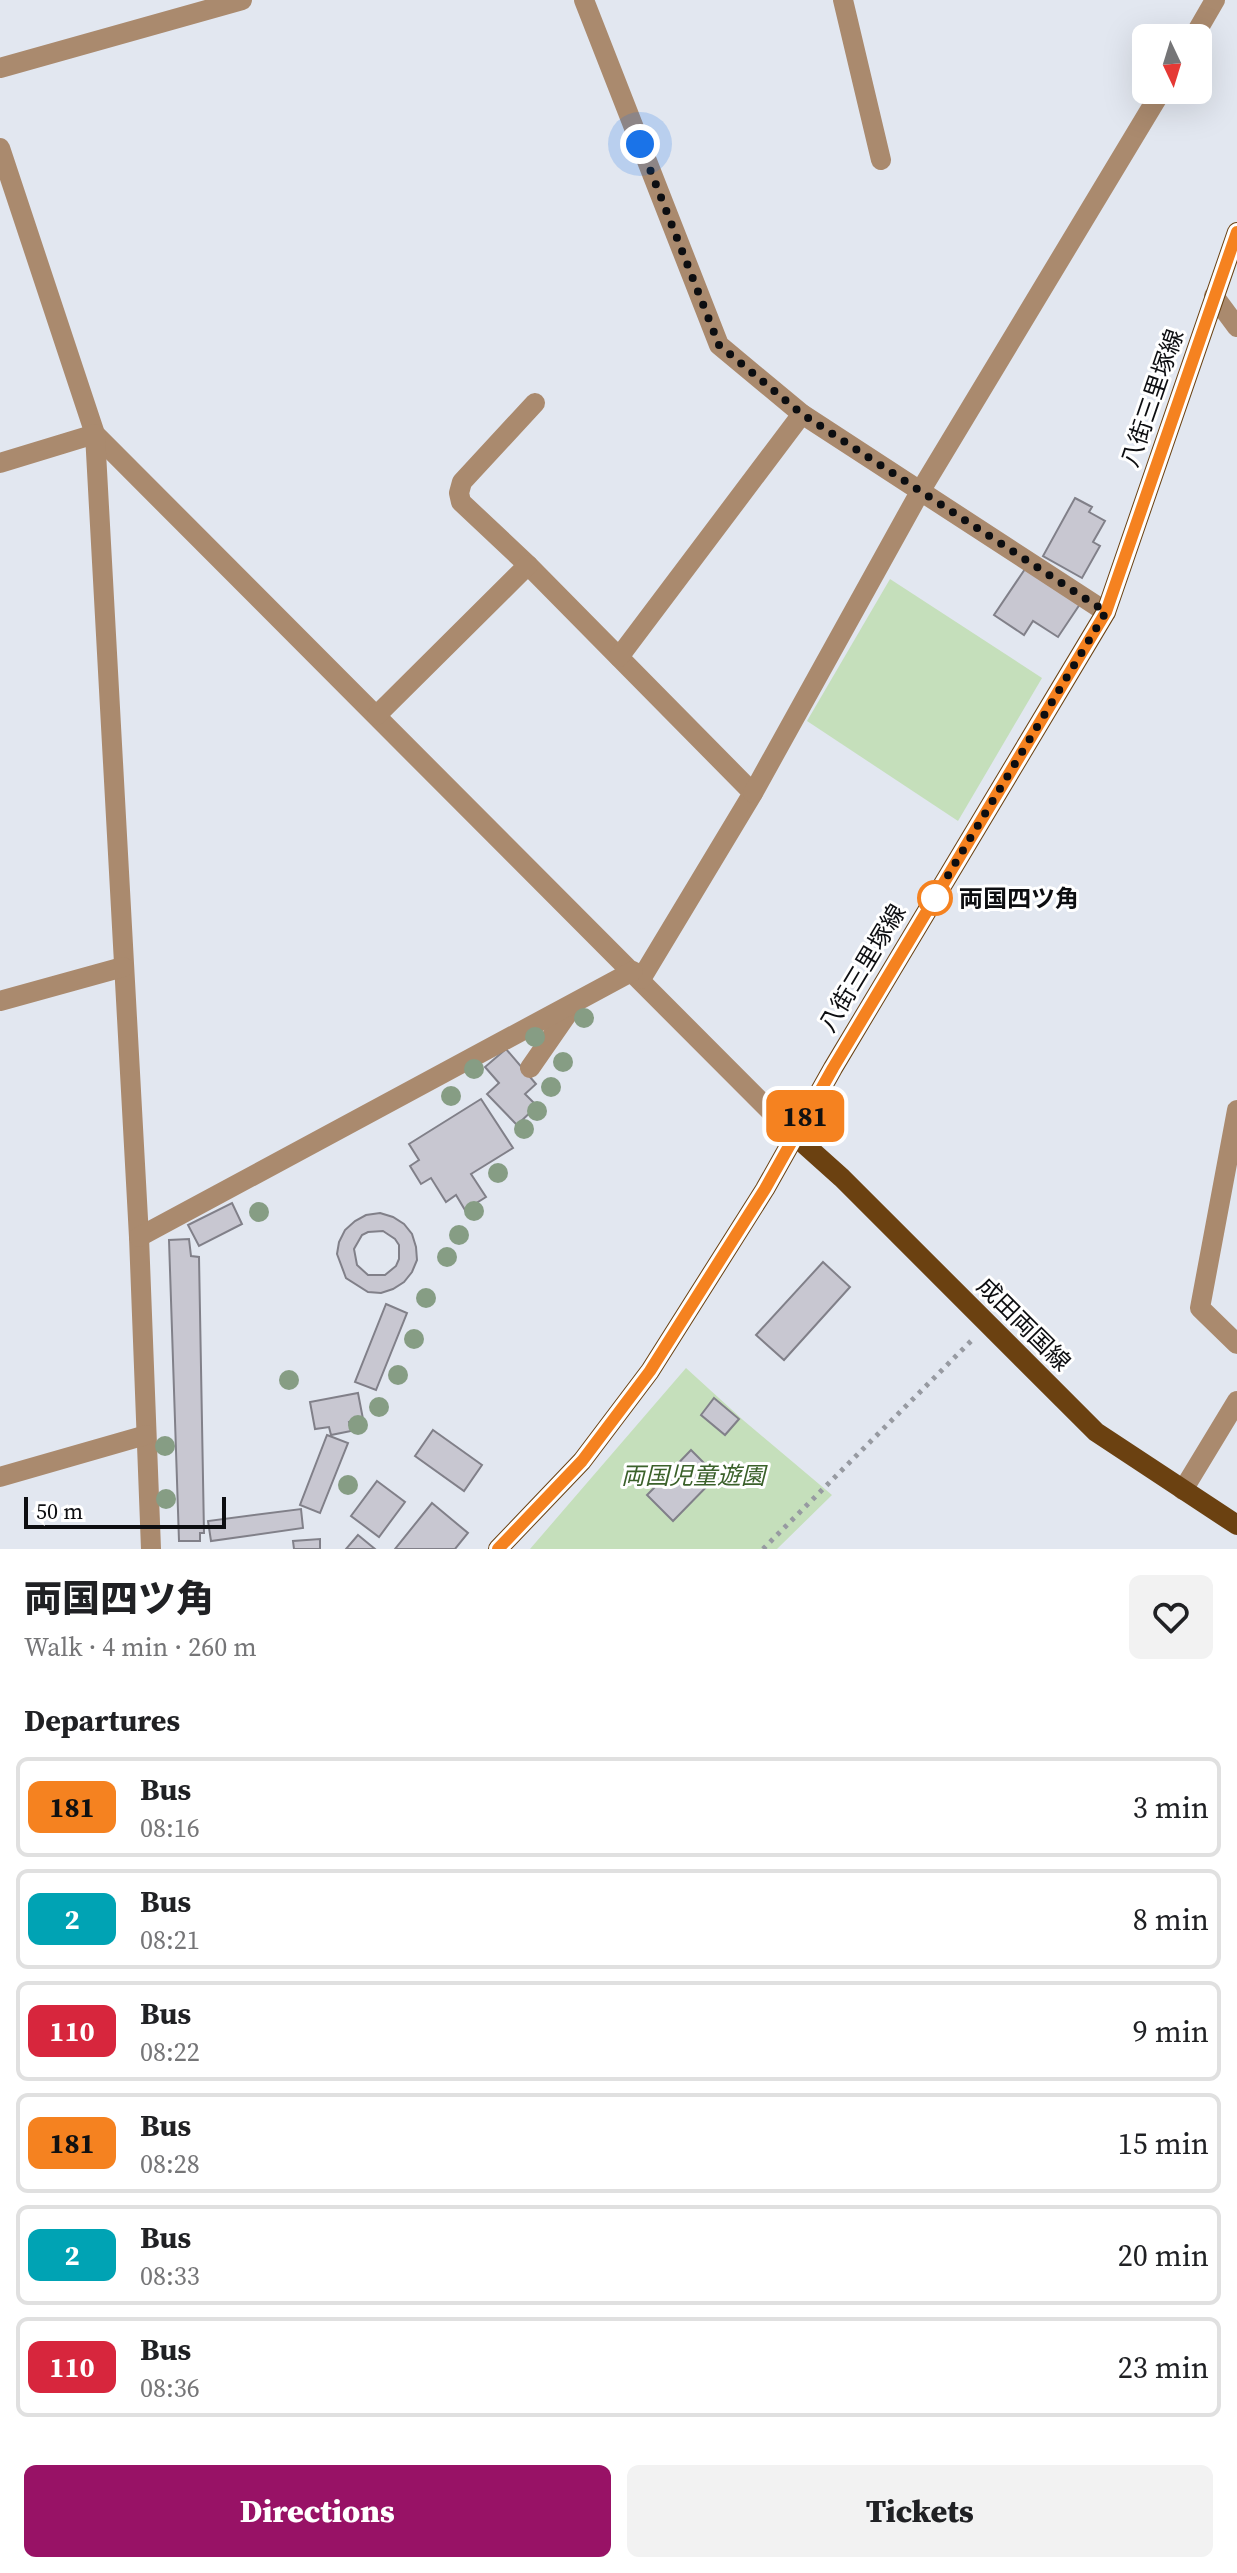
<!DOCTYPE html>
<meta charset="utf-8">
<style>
body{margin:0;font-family:"Source Serif 4","Noto Sans JP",serif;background:#f2f2f2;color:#202124;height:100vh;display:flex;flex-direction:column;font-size:30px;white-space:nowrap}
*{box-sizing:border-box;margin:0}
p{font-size:26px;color:#757577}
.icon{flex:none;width:44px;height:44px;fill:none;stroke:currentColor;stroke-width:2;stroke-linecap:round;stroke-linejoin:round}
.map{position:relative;height:1549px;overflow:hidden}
.details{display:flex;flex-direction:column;background:#fff;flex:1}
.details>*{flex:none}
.badge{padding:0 16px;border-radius:12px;font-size:28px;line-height:52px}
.needle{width:52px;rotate:176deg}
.buttons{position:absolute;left:1132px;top:24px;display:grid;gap:16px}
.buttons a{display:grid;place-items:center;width:80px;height:80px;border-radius:12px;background:#fff;box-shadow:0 8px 32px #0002;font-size:40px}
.scale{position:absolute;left:24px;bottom:20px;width:202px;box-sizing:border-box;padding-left:8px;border:4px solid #0d0e11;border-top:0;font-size:22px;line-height:28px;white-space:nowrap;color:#0d0e11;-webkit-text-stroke:6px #fff;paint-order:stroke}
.you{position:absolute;width:40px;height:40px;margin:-20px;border:6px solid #fff;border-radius:50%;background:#1a73e8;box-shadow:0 0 0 12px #1a73e833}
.map>.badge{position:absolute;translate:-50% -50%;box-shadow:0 0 0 4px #fff}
h2{padding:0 24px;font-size:30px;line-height:72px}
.round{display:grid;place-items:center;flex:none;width:84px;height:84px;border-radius:12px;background:#f2f2f2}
.overview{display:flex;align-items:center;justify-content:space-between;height:136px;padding:0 24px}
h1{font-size:38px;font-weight:800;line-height:60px}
.cta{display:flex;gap:16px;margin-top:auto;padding:16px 24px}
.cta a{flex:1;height:92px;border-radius:12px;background:#981266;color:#fff;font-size:32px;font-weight:800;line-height:92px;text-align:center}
.cta a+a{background:#f2f2f2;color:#202124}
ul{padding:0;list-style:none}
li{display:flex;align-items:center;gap:24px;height:100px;margin:0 16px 12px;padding:0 8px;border:4px solid #e0e0e0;border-radius:12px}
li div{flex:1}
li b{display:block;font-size:30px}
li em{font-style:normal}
li .badge{min-width:88px;font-weight:700;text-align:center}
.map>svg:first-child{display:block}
.green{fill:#c5dfbb}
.building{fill:#c8c7d1;stroke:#818089;stroke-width:2;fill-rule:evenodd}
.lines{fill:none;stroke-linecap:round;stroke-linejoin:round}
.path{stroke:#979aa1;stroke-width:5;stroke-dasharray:4 6;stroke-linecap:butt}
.minor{stroke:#aa8a6e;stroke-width:20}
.major{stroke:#6b4111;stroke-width:20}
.tree{fill:#869d84}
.line-casing{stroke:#fff;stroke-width:18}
.line{stroke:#f58220;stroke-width:12}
.walk{stroke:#0d0e11;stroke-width:8;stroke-dasharray:0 14.4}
.stop-dot{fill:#fff;stroke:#f58220;stroke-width:4}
.labels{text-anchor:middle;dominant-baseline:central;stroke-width:6;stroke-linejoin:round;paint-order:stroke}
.street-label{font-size:24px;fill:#0d0e11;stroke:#fff}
.stop-label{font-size:24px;font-weight:bold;fill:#0d0e11;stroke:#fff;text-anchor:start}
.park-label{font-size:24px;font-style:italic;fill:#3b612b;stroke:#fff}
</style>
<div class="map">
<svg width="1237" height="1549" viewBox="0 0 1237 1549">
<rect width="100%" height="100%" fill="#e2e7f0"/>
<!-- green -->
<g class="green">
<path d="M890 579 1042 678 958 821 807 721Z"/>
<path d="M686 1368 743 1420 832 1495 777 1549H530Z"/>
</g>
<!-- building -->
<g class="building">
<path d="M1075 498 1092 507 1089 512 1105 521 1093 542 1100 546 1082 578 1043 556Z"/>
<path d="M1025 569 1080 604 1058 637 1033 621 1024 635 994 615Z"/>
<path d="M506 1049 536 1084 525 1094 537 1106 517 1125 487 1094 499 1083 485 1067Z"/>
<path d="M481 1099 513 1148 471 1174 486 1197 465 1210 456 1195 446 1202 431 1178 421 1184 410 1166 419 1160 409 1144Z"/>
<path d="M232 1203 242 1224 199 1246 188 1225Z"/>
<path d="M380 1213 393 1217 404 1224 412 1234 416 1247 417 1260 412 1272 404 1282 393 1289 381 1293 368 1292 346 1278 337 1254 339 1242 345 1230 355 1221 366 1215ZM383 1231 395 1239 399 1245V1259L396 1266 385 1275H368L357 1265 354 1249 362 1235 368 1232Z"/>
<path d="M189 1239 191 1256 199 1257 204 1533H200V1541H179L169 1240Z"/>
<path d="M823 1262 850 1287 784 1360 756 1335Z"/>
<path d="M386 1304 407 1313 376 1390 355 1382Z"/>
<path d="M358 1393 363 1419 349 1422 351 1431 331 1435 329 1427 315 1429 310 1402Z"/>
<path d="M714 1398 739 1419 725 1435 701 1415Z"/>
<path d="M433 1430 482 1465 464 1491 415 1456Z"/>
<path d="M327 1435 348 1443 320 1513 300 1505Z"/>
<path d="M691 1450 717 1476 673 1521 647 1495 654 1488 649 1483 660 1472 665 1477Z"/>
<path d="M377 1481 405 1502 379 1537 351 1516Z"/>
<path d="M432 1503 468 1533 455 1549H395Z"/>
<path d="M301 1509 303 1528 211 1541 208 1521Z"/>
<path d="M358 1535 375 1549H346Z"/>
<path d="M320 1539V1549H294L293 1541Z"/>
</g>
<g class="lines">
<!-- path -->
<path class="path" d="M763 1549 972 1340"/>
<!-- minor -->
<g class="minor">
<path d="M584 0 719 345 802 414 1106 612"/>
<path d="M843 0 881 160"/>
<path d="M1193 38 1215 0"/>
<path d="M0 68 242 0"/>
<path d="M0 148 95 434 794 1135"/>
<path d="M1214 296 1237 327"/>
<path d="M535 403 462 482 459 493 461 502 528 565 753 793 641 979"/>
<path d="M0 463 95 434 139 1237 151 1549"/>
<path d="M619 657 802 414"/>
<path d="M377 715 528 565"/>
<path d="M753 793 921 490 1162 90"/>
<path d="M0 1001 123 967"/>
<path d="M530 1068 573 1006"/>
<path d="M1237 1110 1200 1308 1237 1344"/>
<path d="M139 1237 633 971"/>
<path d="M0 1477 146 1435"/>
<path d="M1183 1490 1237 1401"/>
</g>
<!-- major -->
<g class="major">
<path d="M794 1135 842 1178 1096 1432 1237 1525"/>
<path d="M498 1549 582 1461 650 1371 765 1189 833 1068 1106 612 1237 232"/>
</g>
</g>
<!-- trees -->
<g class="tree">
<circle cx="584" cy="1018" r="10"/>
<circle cx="535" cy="1037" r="10"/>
<circle cx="563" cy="1062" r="10"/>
<circle cx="474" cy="1069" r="10"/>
<circle cx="551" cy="1087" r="10"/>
<circle cx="451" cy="1096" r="10"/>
<circle cx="537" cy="1111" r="10"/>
<circle cx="524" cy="1129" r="10"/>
<circle cx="498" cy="1173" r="10"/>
<circle cx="474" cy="1211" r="10"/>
<circle cx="259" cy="1212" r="10"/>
<circle cx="459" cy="1235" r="10"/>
<circle cx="447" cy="1257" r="10"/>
<circle cx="426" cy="1298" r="10"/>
<circle cx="414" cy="1339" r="10"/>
<circle cx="398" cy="1375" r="10"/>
<circle cx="289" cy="1380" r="10"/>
<circle cx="379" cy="1407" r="10"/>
<circle cx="358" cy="1425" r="10"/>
<circle cx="165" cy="1446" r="10"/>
<circle cx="348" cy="1485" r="10"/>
<circle cx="166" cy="1499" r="10"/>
</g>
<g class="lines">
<defs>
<path id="line" d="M498 1549 582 1461 650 1371 765 1189 833 1068 1106 612 1237 232"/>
</defs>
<!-- line casing -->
<use href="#line" class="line-casing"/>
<!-- line -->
<use href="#line" class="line"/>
<!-- walk -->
<path class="walk" d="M640 144 719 345 802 414 1106 612 929 907 935 898"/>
</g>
<!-- markers -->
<circle class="stop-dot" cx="935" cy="898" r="16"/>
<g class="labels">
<!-- street labels -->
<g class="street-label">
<text transform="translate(1152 398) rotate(-71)">八街三里塚線</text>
<text transform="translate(862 968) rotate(-59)">八街三里塚線</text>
<text transform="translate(1024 1324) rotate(45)">成田両国線</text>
</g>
<!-- stop labels -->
<g class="stop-label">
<text x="959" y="898">両国四ツ角</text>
</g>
<!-- park labels -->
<g class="park-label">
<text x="693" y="1475">両国児童遊園</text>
</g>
</g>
</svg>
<div class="buttons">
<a><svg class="needle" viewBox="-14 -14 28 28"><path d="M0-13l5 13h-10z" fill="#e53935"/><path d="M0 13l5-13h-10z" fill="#757577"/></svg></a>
</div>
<div class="scale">50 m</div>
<div class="you" style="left:640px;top:144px"></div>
<b class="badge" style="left:805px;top:1116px;background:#f58220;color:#111">181</b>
</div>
<section class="details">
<div class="overview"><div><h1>両国四ツ角</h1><p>Walk · 4 min · 260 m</p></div><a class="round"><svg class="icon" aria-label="heart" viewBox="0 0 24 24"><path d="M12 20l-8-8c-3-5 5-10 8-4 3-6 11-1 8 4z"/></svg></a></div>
<h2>Departures</h2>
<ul>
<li><span class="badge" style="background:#f58220;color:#111">181</span><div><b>Bus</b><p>08:16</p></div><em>3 min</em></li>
<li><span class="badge" style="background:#00a3b4;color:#fff">2</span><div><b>Bus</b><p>08:21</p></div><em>8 min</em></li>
<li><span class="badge" style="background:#d7263d;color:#fff">110</span><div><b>Bus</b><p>08:22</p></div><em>9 min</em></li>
<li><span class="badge" style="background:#f58220;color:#111">181</span><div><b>Bus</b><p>08:28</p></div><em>15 min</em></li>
<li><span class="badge" style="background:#00a3b4;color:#fff">2</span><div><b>Bus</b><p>08:33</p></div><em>20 min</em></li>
<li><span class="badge" style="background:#d7263d;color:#fff">110</span><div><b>Bus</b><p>08:36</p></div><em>23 min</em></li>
</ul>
<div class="cta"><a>Directions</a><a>Tickets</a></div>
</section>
